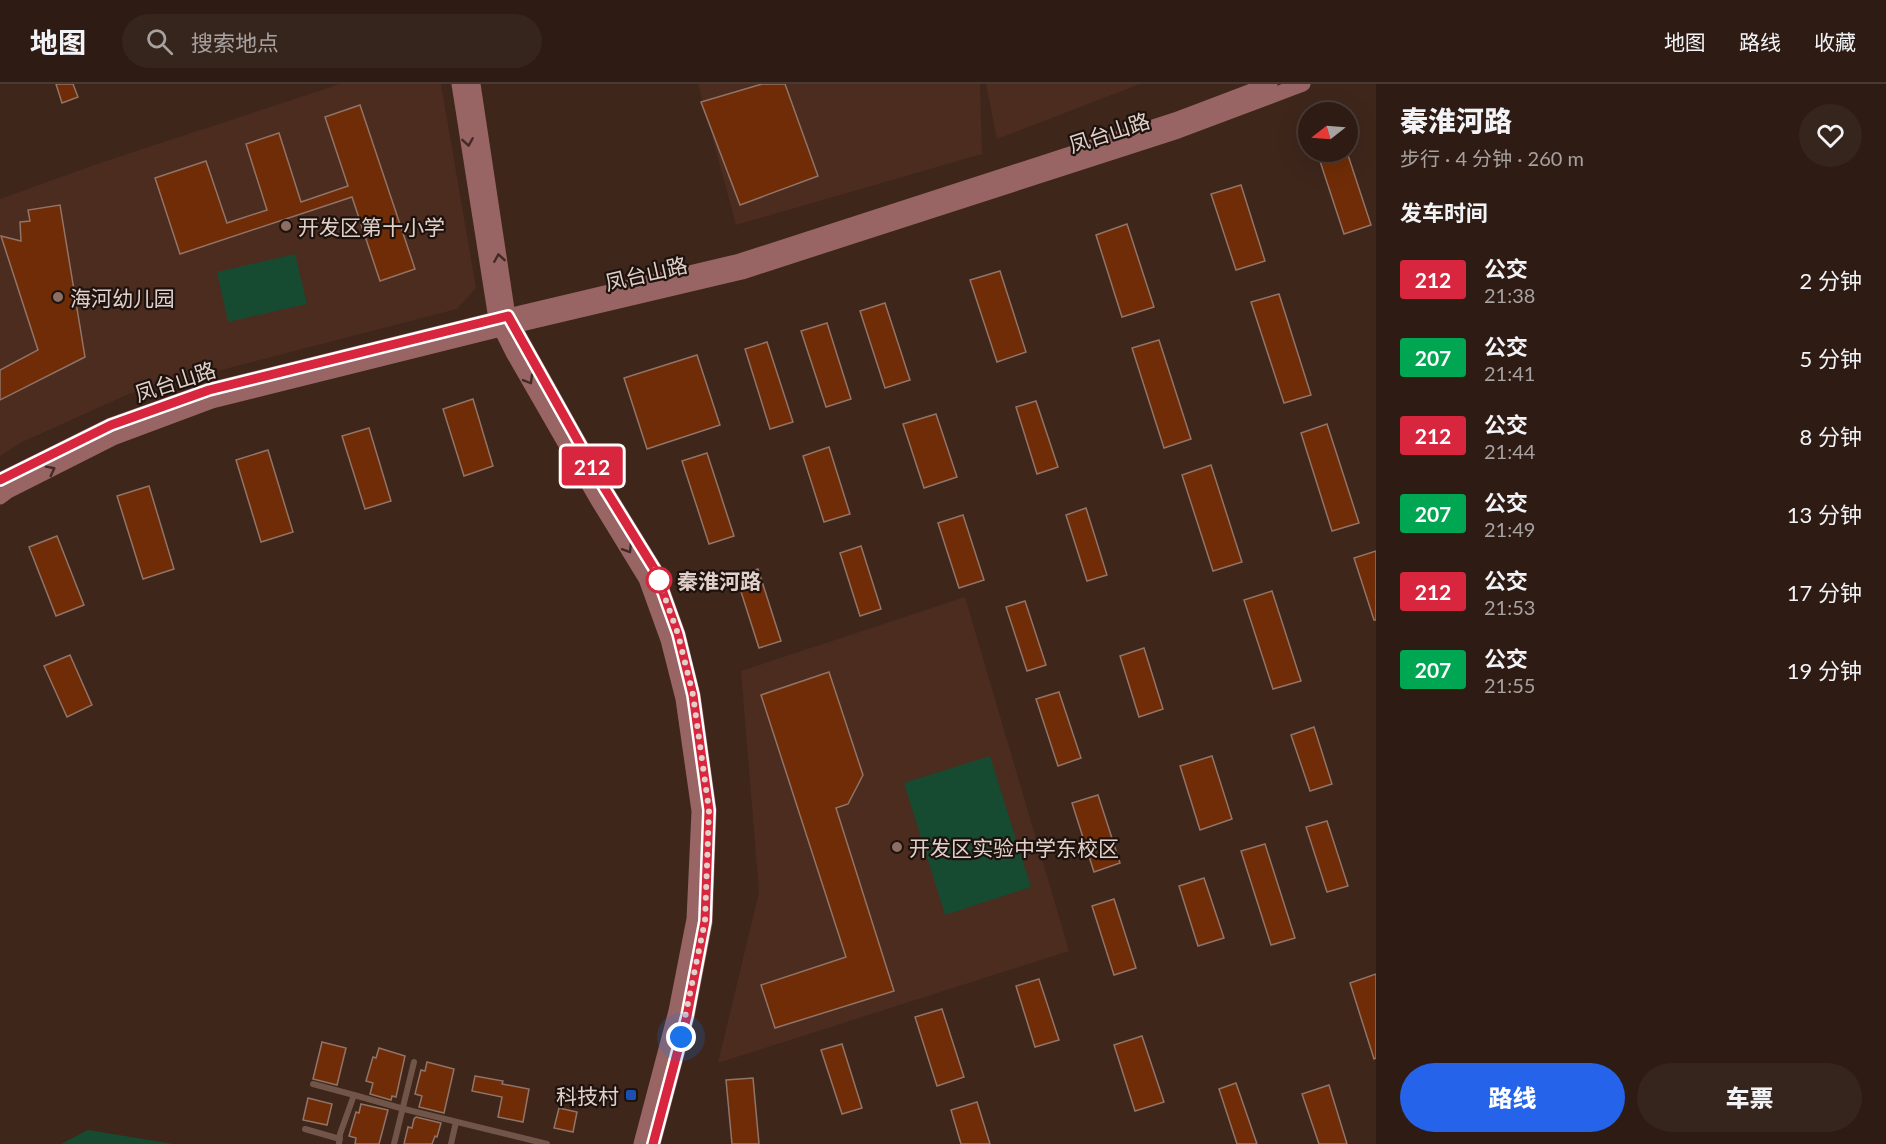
<!DOCTYPE html>
<html lang="zh">
<meta charset="utf-8">
<style>
body{margin:0;font-family:Lato,"Noto Sans SC",sans-serif;background:#36251d;color:#f1f3f6;height:100vh;display:flex;flex-direction:column;font-size:22px;white-space:nowrap}
*{box-sizing:border-box;margin:0}
p{font-size:20px;color:#a7a1a0}
.icon{flex:none;width:33px;height:33px;fill:none;stroke:currentColor;stroke-width:2;stroke-linecap:round;stroke-linejoin:round}
.map{position:relative;flex:1;overflow:hidden}
.details{display:flex;flex-direction:column;background:#2e1c14;width:510px}
.details>*{flex:none}
.badge{padding:0 12px;border-radius:4px;font-size:21px;line-height:39px}
.needle{width:39px;rotate:253deg}
.fabs{position:absolute;left:1298px;top:18px;display:grid;gap:12px}
.fabs a{display:grid;place-items:center;width:60px;height:60px;border-radius:50%;background:#2e1c14;box-shadow:0 6px 24px #0002,0 0 0 2px #493a34;font-size:30px}
.you{position:absolute;width:30px;height:30px;margin:-15px;border:4px solid #fff;border-radius:50%;background:#1a73e8;box-shadow:0 0 0 9px #1a73e833}
.map>.badge{position:absolute;translate:-50% -50%;box-shadow:0 0 0 3px #fff}
h2{padding:0 24px;font-size:22px;line-height:54px}
.round{display:grid;place-items:center;flex:none;width:63px;height:63px;border-radius:32px;background:#36251d}
.summary{display:flex;align-items:center;justify-content:space-between;height:102px;padding:0 24px}
h1{font-size:28px;font-weight:800;line-height:45px}
.action{display:flex;gap:12px;margin-top:auto;padding:12px 24px}
.action a{flex:1;height:69px;border-radius:36px;background:#2563eb;color:#fff;font-size:24px;font-weight:800;line-height:69px;text-align:center}
.action a+a{background:#36251d;color:#f1f3f6}
ul{padding:0;list-style:none}
li{display:flex;align-items:center;gap:18px;height:78px;padding:0 24px}
li div{flex:1}
li b{display:block;font-size:22px}
li em{font-style:normal}
li .badge{min-width:66px;font-weight:700;text-align:center}
header{display:flex;align-items:center;gap:36px;box-sizing:border-box;height:84px;padding:0 30px;background:#2e1c14;border-bottom:2px solid #493a34}
header strong{font-size:28px}
nav{display:flex;gap:33px;margin-inline-start:auto;font-size:21px}
.search{width:420px;height:54px;background:#36251d;display:flex;align-items:center;gap:15px;box-sizing:border-box;padding:0 21px;border-radius:33px;color:#a7a1a0;font-size:22px}
main{display:flex;flex:1;min-height:0}
.map>svg:first-child{display:block}
.built{fill:#4b2c1f}
.green{fill:#174b31}
.building{fill:#702c06;stroke:#917468;stroke-width:1.5}
.lines{fill:none;stroke-linecap:round;stroke-linejoin:round}
.lane{stroke:#715549;stroke-width:6}
.secondary{stroke:#986564;stroke-width:15}
.oneway{stroke:#422b27}
.line-casing{stroke:#fff;stroke-width:14}
.line{stroke:#d7263d;stroke-width:9}
.walk{stroke:#e0d0c9;stroke-width:6;stroke-dasharray:0 10.8}
.education-dot{fill:#8d6e63;stroke:#1d120d;stroke-width:2}
.stop-dot{fill:#fff;stroke:#d7263d;stroke-width:3}
.transit-dot{fill:#1a4fb4;stroke:#1d120d;stroke-width:2}
.labels{text-anchor:middle;dominant-baseline:central;stroke-width:4.5;stroke-linejoin:round;paint-order:stroke}
.street-label{font-size:21px;fill:#e0d0c9;stroke:#1d120d}
.poi-label{font-size:21px;fill:#e0d0c9;stroke:#1d120d;text-anchor:start}
.stop-label{font-size:21px;font-weight:bold;fill:#e0d0c9;stroke:#1d120d;text-anchor:start}
</style>
<header>
<strong>地图</strong>
<div class="search"><svg class="icon" aria-label="search" viewBox="0 0 24 24"><circle cx="10" cy="10" r="6"/><path d="M15 15l6 6"/></svg>搜索地点</div>
<nav><a>地图</a><a>路线</a><a>收藏</a></nav>
</header>
<main>
<div class="map">
<svg width="1376" height="1060" viewBox="0 0 1376 1060">
<rect width="100%" height="100%" fill="#3e261b"/>
<!-- built -->
<g class="built">
<path d="M340 0H441L476 204 457 225 129 310 20 359 0 372V115L97 80Z"/>
<path d="M698 0H980L982 70 736 141Z"/>
<path d="M986 0H1140L997 55Z"/>
<path d="M965 513 1069 867 718 979 759 808 741 587Z"/>
</g>
<!-- green -->
<g class="green">
<path d="M295 170 307 220 228 238 217 188Z"/>
<path d="M990 672 1031 803 945 831 904 699Z"/>
<path d="M88 1046 173 1060H61Z"/>
</g>
<!-- building -->
<g class="building">
<path d="M56 0H73L78 13 62 19Z"/>
<path d="M762 0H785L818 92 740 121 701 18Z"/>
<path d="M360 21 415 185 380 197 352 113 180 170 155 94 206 77 227 139 267 126 246 60 279 49 301 118 348 102 325 33Z"/>
<path d="M1330 68H1347L1371 141 1344 150 1318 71Z"/>
<path d="M1241 101 1265 177 1236 186 1211 110Z"/>
<path d="M60 121 85 273 0 316V286L38 266 1 152 21 157 20 138 30 137 28 126Z"/>
<path d="M1127 140 1154 223 1122 233 1096 151Z"/>
<path d="M1000 187 1026 268 997 278 970 196Z"/>
<path d="M1279 210 1311 311 1284 319 1251 218Z"/>
<path d="M885 219 910 296 885 304 860 227Z"/>
<path d="M827 239 851 315 826 323 801 247Z"/>
<path d="M1159 256 1191 355 1164 364 1132 264Z"/>
<path d="M767 258 793 338 770 345 745 265Z"/>
<path d="M697 271 720 341 647 365 624 294Z"/>
<path d="M473 315 493 382 464 392 443 325Z"/>
<path d="M1036 317 1058 383 1037 390 1016 323Z"/>
<path d="M936 330 957 393 924 404 903 340Z"/>
<path d="M1327 340 1359 439 1332 447 1301 349Z"/>
<path d="M369 344 391 417 365 425 342 352Z"/>
<path d="M829 363 850 430 824 438 803 372Z"/>
<path d="M268 366 293 448 261 458 236 376Z"/>
<path d="M707 369 734 452 709 460 682 377Z"/>
<path d="M1211 381 1242 478 1213 487 1182 391Z"/>
<path d="M149 402 174 485 143 495 117 412Z"/>
<path d="M1086 424 1107 491 1087 497 1066 431Z"/>
<path d="M963 431 984 496 959 504 938 439Z"/>
<path d="M57 452 84 521 56 532 29 463Z"/>
<path d="M861 462 881 525 860 532 840 469Z"/>
<path d="M1376 467V536H1374L1354 474Z"/>
<path d="M758 485 781 557 759 564 736 492Z"/>
<path d="M1272 507 1301 597 1273 605 1244 516Z"/>
<path d="M1025 517 1046 581 1027 587 1006 523Z"/>
<path d="M1144 564 1163 625 1139 633 1120 572Z"/>
<path d="M70 571 92 621 67 633 44 582Z"/>
<path d="M829 588 863 691 848 720 836 724 894 907 775 944 761 901 846 873 761 611Z"/>
<path d="M1059 608 1081 674 1058 682 1036 615Z"/>
<path d="M1314 643 1332 700 1310 707 1291 651Z"/>
<path d="M1212 672 1232 735 1200 746 1180 682Z"/>
<path d="M1098 711 1120 779 1094 788 1072 719Z"/>
<path d="M1327 737 1348 802 1327 808 1306 743Z"/>
<path d="M1265 760 1295 854 1271 861 1241 767Z"/>
<path d="M1204 794 1224 854 1198 862 1179 802Z"/>
<path d="M1114 815 1136 884 1114 891 1092 822Z"/>
<path d="M1376 890V974L1374 975 1350 899Z"/>
<path d="M1039 895 1059 956 1035 963 1016 902Z"/>
<path d="M942 925 964 993 937 1002 915 933Z"/>
<path d="M1142 952 1164 1018 1135 1027 1114 961Z"/>
<path d="M322 958 346 964 337 1001 313 995Z"/>
<path d="M842 960 862 1024 842 1030 821 966Z"/>
<path d="M379 964 405 972 396 1013 392 1012 391 1016 370 1010 373 999 366 997 373 973 376 974Z"/>
<path d="M427 978 454 985 444 1029 419 1023 422 1012 415 1010 421 986 425 987Z"/>
<path d="M475 992 503 997 502 1000 529 1005 523 1038 498 1033 502 1013 472 1007Z"/>
<path d="M753 994 759 1060H732L726 996Z"/>
<path d="M1236 999 1257 1060H1237L1219 1005Z"/>
<path d="M1329 1001 1347 1060H1319L1302 1010Z"/>
<path d="M308 1014 332 1020 327 1041 303 1036Z"/>
<path d="M977 1018 990 1060H961L951 1026Z"/>
<path d="M361 1020 388 1026 379 1060H355L356 1054 349 1052 356 1028 359 1029Z"/>
<path d="M559 1024 577 1028 573 1048 554 1044Z"/>
<path d="M416 1033 441 1039 437 1053 435 1052 432 1060H404L408 1043 412 1044 414 1035Z"/>
</g>
<g class="lines">
<!-- lane -->
<g class="lane">
<path d="M313 1000 354 1011"/>
<path d="M305 1045 340 1055"/>
<path d="M339 1060 340 1050 354 1011 404 1025 547 1060"/>
<path d="M394 1060 414 978"/>
<path d="M451 1060 456 1038"/>
</g>
<!-- secondary -->
<g class="secondary">
<path d="M459 0 496 235 513 269 597 415 646 495 668 556 683 615 699 727 694 835 676 927 641 1060"/>
<path d="M473 0 508 232 605 405 655 486 678 550 693 611 709 726 705 838 687 932 653 1060"/>
<path d="M0 396 111 341 209 306 508 232 740 177 1175 36 1270 0"/>
<path d="M0 413 8 407 113 354 212 317 513 242 742 188 1178 47 1303 0"/>
</g>
</g>
<!-- one-way arrows -->
<defs><path id="oneway-chevron" d="M-2-3.5L2.5 0L-2 3.5" fill="none" stroke-width="1.6" stroke-linecap="round" stroke-linejoin="round" transform="scale(1.5)"/></defs>
<g class="oneway">
<use href="#oneway-chevron" transform="translate(468 58) rotate(81)"/>
<use href="#oneway-chevron" transform="translate(499 174) rotate(-99)"/>
<use href="#oneway-chevron" transform="translate(529 296) rotate(60)"/>
<use href="#oneway-chevron" transform="translate(51 386) rotate(-27)"/>
<use href="#oneway-chevron" transform="translate(628 465) rotate(58)"/>
</g>
<g class="lines">
<defs>
<path id="line" d="M0 396 111 341 209 306 508 232 605 405 655 486 678 550 693 611 709 726 705 837 687 932 653 1060"/>
</defs>
<!-- line casing -->
<use href="#line" class="line-casing"/>
<!-- line -->
<use href="#line" class="line"/>
<!-- walk -->
<path class="walk" d="M659 496 655 486 678 550 693 611 709 726 705 837 681 953"/>
</g>
<!-- markers -->
<g class="education-dot">
<circle cx="286" cy="142" r="6"/>
<circle cx="58" cy="213" r="6"/>
<circle cx="897" cy="763" r="6"/>
</g>
<circle class="stop-dot" cx="659" cy="496" r="12"/>
<rect class="transit-dot" x="625" y="1005" width="12" height="12" rx="3"/>
<g class="labels">
<!-- street labels -->
<g class="street-label">
<text transform="translate(1109 48) rotate(-18)">凤台山路</text>
<text transform="translate(646 189) rotate(-13)">凤台山路</text>
<text transform="translate(175 297) rotate(-18)">凤台山路</text>
</g>
<!-- poi labels -->
<g class="poi-label">
<text x="298" y="142">开发区第十小学</text>
<text x="70" y="213">海河幼儿园</text>
<text x="909" y="763">开发区实验中学东校区</text>
<text x="619" y="1011" text-anchor="end">科技村</text>
</g>
<!-- stop labels -->
<g class="stop-label">
<text x="677" y="496">秦淮河路</text>
</g>
</g>
</svg>
<div class="fabs">
<a><svg class="needle" viewBox="-14 -14 28 28"><path d="M0-13l5 13h-10z" fill="#e53935"/><path d="M0 13l5-13h-10z" fill="#a7a1a0"/></svg></a>
</div>
<div class="you" style="left:681px;top:953px"></div>
<b class="badge" style="left:592px;top:382px;background:#d7263d;color:#fff">212</b>
</div>
<section class="details">
<div class="summary"><div><h1>秦淮河路</h1><p>步行 · 4 分钟 · 260 m</p></div><a class="round"><svg class="icon" aria-label="heart" viewBox="0 0 24 24"><path d="M12 20l-8-8c-3-5 5-10 8-4 3-6 11-1 8 4z"/></svg></a></div>
<h2>发车时间</h2>
<ul>
<li><span class="badge" style="background:#d7263d;color:#fff">212</span><div><b>公交</b><p>21:38</p></div><em>2 分钟</em></li>
<li><span class="badge" style="background:#00a651;color:#fff">207</span><div><b>公交</b><p>21:41</p></div><em>5 分钟</em></li>
<li><span class="badge" style="background:#d7263d;color:#fff">212</span><div><b>公交</b><p>21:44</p></div><em>8 分钟</em></li>
<li><span class="badge" style="background:#00a651;color:#fff">207</span><div><b>公交</b><p>21:49</p></div><em>13 分钟</em></li>
<li><span class="badge" style="background:#d7263d;color:#fff">212</span><div><b>公交</b><p>21:53</p></div><em>17 分钟</em></li>
<li><span class="badge" style="background:#00a651;color:#fff">207</span><div><b>公交</b><p>21:55</p></div><em>19 分钟</em></li>
</ul>
<div class="action"><a>路线</a><a>车票</a></div>
</section>
</main>
